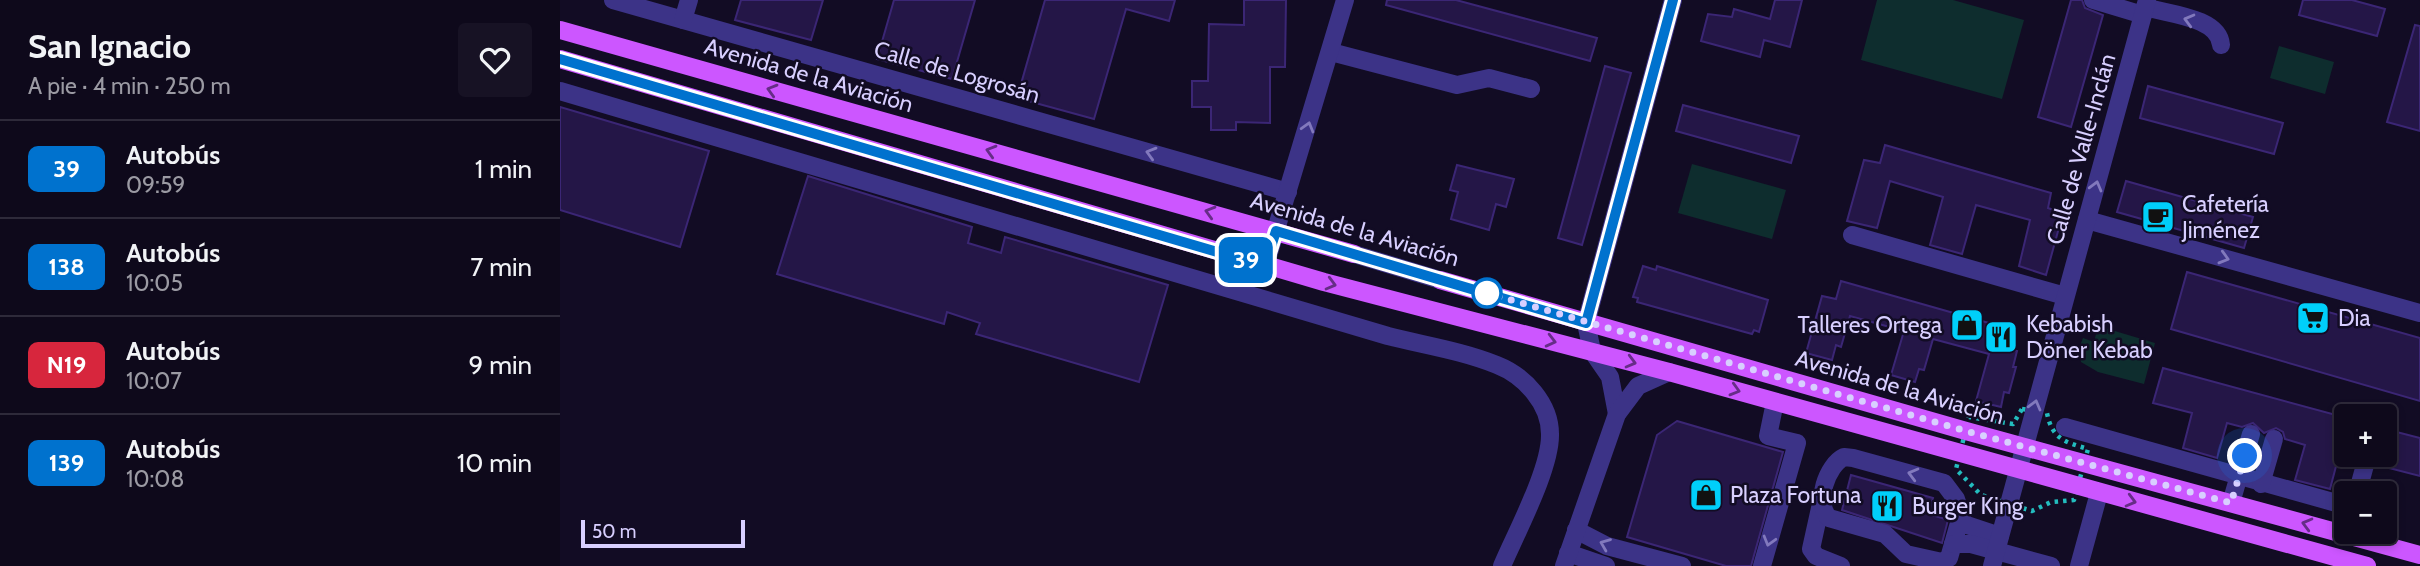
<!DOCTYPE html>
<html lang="es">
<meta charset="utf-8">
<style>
body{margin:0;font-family:Cabin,sans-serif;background:#171224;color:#f1f3f6;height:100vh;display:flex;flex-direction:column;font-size:26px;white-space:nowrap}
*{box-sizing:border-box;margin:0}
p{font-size:23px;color:#9b9aa3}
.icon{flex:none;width:38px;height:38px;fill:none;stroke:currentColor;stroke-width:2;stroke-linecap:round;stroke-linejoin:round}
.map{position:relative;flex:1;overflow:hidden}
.side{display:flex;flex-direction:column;background:#0e091b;width:560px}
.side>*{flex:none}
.badge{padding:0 14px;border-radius:10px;font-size:24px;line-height:46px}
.tools{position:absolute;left:1774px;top:404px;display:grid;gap:14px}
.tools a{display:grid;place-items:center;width:63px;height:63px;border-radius:7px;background:#0e091b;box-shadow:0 4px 10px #0003,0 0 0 2px #2e2a3a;font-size:35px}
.scale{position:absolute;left:21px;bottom:18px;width:164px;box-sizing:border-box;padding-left:7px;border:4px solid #d8cfff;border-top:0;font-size:19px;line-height:24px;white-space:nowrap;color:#d8cfff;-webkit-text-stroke:5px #120c24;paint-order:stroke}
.you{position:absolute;width:35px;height:35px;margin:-18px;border:5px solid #fff;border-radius:50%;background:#1a73e8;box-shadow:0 0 0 10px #1a73e833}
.map>.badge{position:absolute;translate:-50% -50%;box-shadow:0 0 0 4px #fff}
.round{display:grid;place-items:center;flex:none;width:74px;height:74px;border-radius:7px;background:#171224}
.summary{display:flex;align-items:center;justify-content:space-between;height:119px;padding:0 28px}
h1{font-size:33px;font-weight:800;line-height:52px}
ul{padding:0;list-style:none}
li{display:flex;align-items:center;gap:21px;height:98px;padding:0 28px;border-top:2px solid #2e2a3a}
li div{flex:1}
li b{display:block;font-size:26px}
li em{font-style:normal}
li .badge{min-width:77px;font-weight:700;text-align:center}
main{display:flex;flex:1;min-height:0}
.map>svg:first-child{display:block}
.green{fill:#0e2d2e}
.building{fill:#241647;stroke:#3b2675;stroke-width:2}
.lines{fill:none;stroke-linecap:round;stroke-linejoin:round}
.path{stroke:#23bdbe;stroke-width:4.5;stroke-dasharray:3.5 5;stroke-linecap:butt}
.minor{stroke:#3c3387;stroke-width:18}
.major{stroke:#cc56ff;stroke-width:18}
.oneway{stroke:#8279bd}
.oneway2{stroke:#662d87}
.line-casing{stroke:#fff;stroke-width:16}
.line{stroke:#0072ce;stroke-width:10}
.walk{stroke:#d8cfff;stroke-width:7;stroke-dasharray:0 12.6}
.stop-dot{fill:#fff;stroke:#0072ce;stroke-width:3.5}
.labels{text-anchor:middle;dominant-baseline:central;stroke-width:5;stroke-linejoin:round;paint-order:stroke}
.street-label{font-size:23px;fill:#d8cfff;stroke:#120c24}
.poi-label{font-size:23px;fill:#d8cfff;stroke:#120c24;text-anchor:start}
</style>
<main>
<section class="side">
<div class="summary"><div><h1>San Ignacio</h1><p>A pie · 4 min · 250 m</p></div><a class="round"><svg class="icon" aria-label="heart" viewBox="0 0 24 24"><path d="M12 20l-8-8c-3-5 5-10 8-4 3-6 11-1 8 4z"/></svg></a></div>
<ul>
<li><span class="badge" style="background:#0072ce;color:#fff">39</span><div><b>Autobús</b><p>09:59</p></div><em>1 min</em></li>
<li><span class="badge" style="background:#0072ce;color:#fff">138</span><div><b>Autobús</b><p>10:05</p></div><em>7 min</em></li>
<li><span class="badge" style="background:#d7263d;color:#fff">N19</span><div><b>Autobús</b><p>10:07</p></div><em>9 min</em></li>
<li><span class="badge" style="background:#0072ce;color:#fff">139</span><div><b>Autobús</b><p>10:08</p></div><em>10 min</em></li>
</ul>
</section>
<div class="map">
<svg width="1860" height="566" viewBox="0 0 1860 566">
<rect width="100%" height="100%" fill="#120c24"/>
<!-- green -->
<g class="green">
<path d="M1317 0H1393L1464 20 1442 99 1301 60Z"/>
<path d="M1719 46 1774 62 1765 94 1710 78Z"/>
<path d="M1132 164 1226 190 1212 239 1118 213Z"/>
<path d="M1538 326 1595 343 1584 384 1538 372 1521 362 1519 348 1523 338 1534 342Z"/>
</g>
<!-- building -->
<g class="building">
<path d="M181 0H263L251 40 175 20Z"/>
<path d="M334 0H415L392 79 317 59Z"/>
<path d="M485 0H615L609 21 566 9 534 119 457 98Z"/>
<path d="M684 0H726L725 67H710V123L676 122V130H651V107H632V81H648L649 24 684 25Z"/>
<path d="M827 0H896L1037 38 1030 61 826 5Z"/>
<path d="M1215 0H1242L1230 47 1204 40 1200 57 1141 41 1148 14 1172 17 1174 9 1210 19Z"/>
<path d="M1511 0H1522L1525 8 1543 15 1511 127 1478 117Z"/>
<path d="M1743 0H1792L1825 9 1817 36 1739 15Z"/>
<path d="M1855 25 1860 26V131L1827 122Z"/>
<path d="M1045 66 1071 73 1022 245 998 238Z"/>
<path d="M1588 86 1723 123 1714 154 1580 118Z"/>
<path d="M1123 105 1239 136 1231 163 1116 131Z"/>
<path d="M0 107 149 151 120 247 0 210Z"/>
<path d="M1325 145 1491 193 1488 208 1503 213 1486 275 1459 266 1470 220 1416 205 1402 254 1370 245 1383 197 1330 181 1317 228 1287 221 1304 160 1320 163Z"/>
<path d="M897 165 954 179 946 207 936 204 929 230 891 219 898 192 890 190Z"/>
<path d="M248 176 412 227 408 243 441 253 445 237 608 285 579 382 416 334 420 323 387 312 384 324 217 274Z"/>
<path d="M1566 181 1693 217 1684 248 1557 212Z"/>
<path d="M1083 266 1096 270 1097 266 1208 300 1199 332 1194 330 1192 334 1077 302 1078 298 1073 297Z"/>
<path d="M1627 272 1860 338V401L1611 329Z"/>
<path d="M1281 281 1450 329 1445 348 1457 351 1453 367H1456L1449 393 1444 392 1441 407 1416 401 1429 354 1373 339 1364 370 1359 369 1355 382 1331 375 1344 331 1290 316 1281 347 1276 345 1272 360 1246 353 1262 296 1276 299Z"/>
<path d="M1603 368 1787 418V457L1779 455 1770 489 1735 480 1745 445 1725 439 1723 432 1716 428 1704 433 1693 423 1682 427 1667 423 1657 458 1623 448 1632 413 1593 403Z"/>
<path d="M1117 421 1223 452 1191 566H1166L1067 537 1097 435Z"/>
<path d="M1825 429 1860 438V476L1825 467Z"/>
<path d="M1291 475 1373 498 1369 514 1388 520 1382 543 1282 510Z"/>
</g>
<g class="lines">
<!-- path -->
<path class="path" d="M1462 409 1487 413C1492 439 1505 442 1528 449L1514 500 1491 502 1472 511 1421 495 1396 469 1409 417 1453 424Z"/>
<!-- minor -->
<g class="minor">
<path d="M53 0 728 192"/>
<path d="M1533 0 1583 15"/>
<path d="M1585 7C1607 14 1659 17 1661 45"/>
<path d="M123 20 129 0"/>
<path d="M771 52 897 85 929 78 971 89"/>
<path d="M0 91 828 336C863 345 903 351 937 365 965 376 990 404 990 434 991 468 956 533 942 566"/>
<path d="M1527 220 1860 313"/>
<path d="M1292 235 1505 296"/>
<path d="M794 254 880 280"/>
<path d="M705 266 785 0"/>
<path d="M1057 414 1050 377 1032 351 1026 323 1113 0"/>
<path d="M1505 427 1787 506"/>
<path d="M1701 484 1714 439"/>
<path d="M1797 494 1805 465"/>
<path d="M1262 499 1251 549 1256 556 1281 566"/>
<path d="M1671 503 1691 434"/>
<path d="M1401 516 1389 558 1382 562 1346 554 1325 534 1269 518C1254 503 1267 465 1284 457L1293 458 1384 483 1396 499 1404 524 1440 536"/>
<path d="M1016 530 1047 546 1122 566"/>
<path d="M1393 544H1411L1491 566"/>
<path d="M1008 553 1046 566"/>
<path d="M1004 566 1057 414 1078 386 1109 372"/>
<path d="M1202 566 1237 443 1208 436 1215 402"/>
<path d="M1432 566 1587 0"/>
<path d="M1519 566 1539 493"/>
</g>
<!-- major -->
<g class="major">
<path d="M0 30 794 254"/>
<path d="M0 59 764 282 1109 372 1807 566"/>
<path d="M880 280 1406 431 1860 555"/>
</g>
</g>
<!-- one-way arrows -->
<defs><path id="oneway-chevron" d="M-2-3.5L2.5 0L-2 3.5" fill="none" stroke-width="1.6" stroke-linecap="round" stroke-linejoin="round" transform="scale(1.75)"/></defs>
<g class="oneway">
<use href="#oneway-chevron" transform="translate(1629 20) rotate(-165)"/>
<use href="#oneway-chevron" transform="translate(748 127) rotate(-74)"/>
<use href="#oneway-chevron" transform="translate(591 153) rotate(-164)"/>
<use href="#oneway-chevron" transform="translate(1536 186) rotate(-75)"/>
<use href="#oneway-chevron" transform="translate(1664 258) rotate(16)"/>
<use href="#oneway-chevron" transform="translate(1475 405) rotate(-75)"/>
<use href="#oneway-chevron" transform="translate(1353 474) rotate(-165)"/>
<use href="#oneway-chevron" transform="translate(1209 541) rotate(106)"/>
<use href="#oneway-chevron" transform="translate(1045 544) rotate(-158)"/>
</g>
<g class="oneway2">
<use href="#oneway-chevron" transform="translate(212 90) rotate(-164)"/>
<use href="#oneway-chevron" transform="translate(431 151) rotate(-164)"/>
<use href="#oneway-chevron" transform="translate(650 212) rotate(-164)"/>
<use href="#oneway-chevron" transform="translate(771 284) rotate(15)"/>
<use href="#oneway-chevron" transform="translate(991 341) rotate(14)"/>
<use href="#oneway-chevron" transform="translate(1071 362) rotate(15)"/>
<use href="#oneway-chevron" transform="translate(1175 390) rotate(16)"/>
<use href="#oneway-chevron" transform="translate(1571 501) rotate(15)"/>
<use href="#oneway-chevron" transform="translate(1747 524) rotate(-165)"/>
</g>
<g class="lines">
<defs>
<path id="line" d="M0 59 705 266 716 231 1026 323 1113 0"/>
</defs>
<!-- line casing -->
<use href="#line" class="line-casing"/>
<!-- line -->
<use href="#line" class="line"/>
<!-- walk -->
<path class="walk" d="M927 293 1406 431 1671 503 1685 456"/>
</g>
<!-- icons -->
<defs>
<symbol id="cafe-square" viewBox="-11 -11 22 22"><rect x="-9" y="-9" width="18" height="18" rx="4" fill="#00cffa" stroke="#120c24"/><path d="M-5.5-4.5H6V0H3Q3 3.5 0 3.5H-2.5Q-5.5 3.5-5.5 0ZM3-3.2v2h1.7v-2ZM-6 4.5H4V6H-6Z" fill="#111"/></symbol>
<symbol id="supermarket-square" viewBox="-11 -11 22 22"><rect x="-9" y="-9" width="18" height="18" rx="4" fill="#00cffa" stroke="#120c24"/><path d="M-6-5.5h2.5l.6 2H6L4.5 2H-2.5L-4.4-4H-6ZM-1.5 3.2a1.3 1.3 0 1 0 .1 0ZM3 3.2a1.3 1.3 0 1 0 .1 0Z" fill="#111"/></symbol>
<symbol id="shop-square" viewBox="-11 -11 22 22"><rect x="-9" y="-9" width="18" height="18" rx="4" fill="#00cffa" stroke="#120c24"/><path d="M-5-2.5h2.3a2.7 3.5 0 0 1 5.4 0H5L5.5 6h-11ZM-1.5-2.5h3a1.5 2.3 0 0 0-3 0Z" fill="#111"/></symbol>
<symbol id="restaurant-square" viewBox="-11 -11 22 22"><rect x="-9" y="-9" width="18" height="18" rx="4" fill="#00cffa" stroke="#120c24"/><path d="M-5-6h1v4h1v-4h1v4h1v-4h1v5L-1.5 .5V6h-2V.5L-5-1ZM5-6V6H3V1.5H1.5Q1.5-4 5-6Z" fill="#111"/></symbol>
</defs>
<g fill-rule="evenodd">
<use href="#cafe-square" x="1579" y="198" width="38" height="38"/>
<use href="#supermarket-square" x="1734" y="299" width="38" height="38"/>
<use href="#shop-square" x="1388" y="306" width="38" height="38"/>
<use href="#restaurant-square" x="1422" y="318" width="38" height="38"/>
<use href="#shop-square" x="1127" y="476" width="38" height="38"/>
<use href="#restaurant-square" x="1308" y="487" width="38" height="38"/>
</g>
<!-- markers -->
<circle class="stop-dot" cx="927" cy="293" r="14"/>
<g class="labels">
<!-- street labels -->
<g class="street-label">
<text transform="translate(397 72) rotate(16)">Calle de Logrosán</text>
<text transform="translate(249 75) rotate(16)">Avenida de la Aviación</text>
<text transform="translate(1521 149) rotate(-74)">Calle de Valle-Inclán</text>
<text transform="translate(795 229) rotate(16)">Avenida de la Aviación</text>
<text transform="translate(1340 387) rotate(16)">Avenida de la Aviación</text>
</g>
<!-- poi labels -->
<g class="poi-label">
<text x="1622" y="204">Cafetería<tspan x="1622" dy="26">Jiménez</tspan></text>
<text x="1778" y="318">Dia</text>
<text x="1466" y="324">Kebabish<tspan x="1466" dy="26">Döner Kebab</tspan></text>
<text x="1382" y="325" text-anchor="end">Talleres Ortega</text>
<text x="1170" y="495">Plaza Fortuna</text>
<text x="1352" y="506">Burger King</text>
</g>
</g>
</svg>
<div class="tools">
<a>+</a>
<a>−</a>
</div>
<div class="scale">50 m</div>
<div class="you" style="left:1685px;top:456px"></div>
<b class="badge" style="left:686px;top:260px;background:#0072ce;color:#fff">39</b>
</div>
</main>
